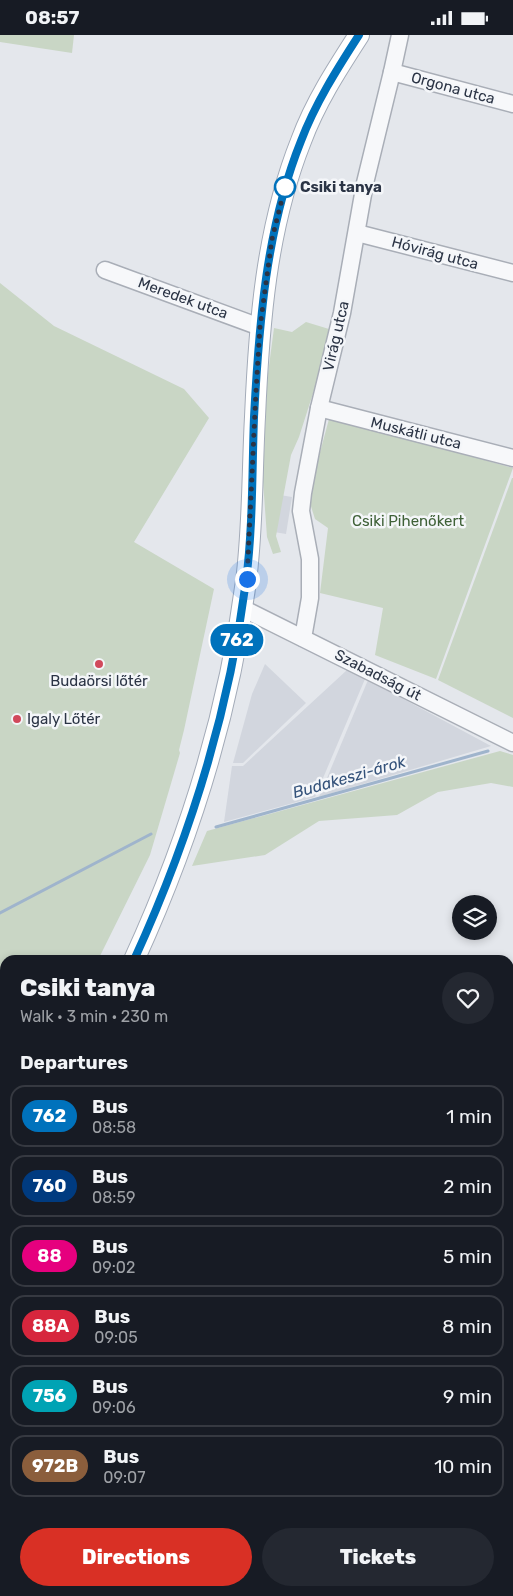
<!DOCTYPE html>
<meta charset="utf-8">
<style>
body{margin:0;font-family:Rubik,sans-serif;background:#242831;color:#f1f3f6;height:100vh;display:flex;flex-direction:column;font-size:19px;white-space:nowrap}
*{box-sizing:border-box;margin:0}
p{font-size:16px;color:#9ea1a6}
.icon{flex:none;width:28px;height:28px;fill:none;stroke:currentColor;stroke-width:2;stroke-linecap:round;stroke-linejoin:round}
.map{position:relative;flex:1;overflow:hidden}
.drawer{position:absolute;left:0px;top:920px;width:514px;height:641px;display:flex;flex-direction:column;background:#171b24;border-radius:15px 15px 0 0;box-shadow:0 2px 8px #0003}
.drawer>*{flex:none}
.badge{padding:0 10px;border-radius:16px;font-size:18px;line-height:32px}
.fabs{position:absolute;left:452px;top:860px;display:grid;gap:10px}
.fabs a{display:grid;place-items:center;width:45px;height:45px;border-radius:50%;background:#171b24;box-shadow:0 2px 8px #0003;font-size:25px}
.you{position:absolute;width:25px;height:25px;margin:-12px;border:4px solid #fff;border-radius:50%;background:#1a73e8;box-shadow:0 0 0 8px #1a73e833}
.map>.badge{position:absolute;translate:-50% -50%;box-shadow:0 0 0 2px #fff}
h2{padding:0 20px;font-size:19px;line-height:45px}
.round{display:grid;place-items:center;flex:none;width:52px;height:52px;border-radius:26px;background:#242831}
.overview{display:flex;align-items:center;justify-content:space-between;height:85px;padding:0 20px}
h1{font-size:24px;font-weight:800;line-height:38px}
.button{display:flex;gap:10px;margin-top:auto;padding:10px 20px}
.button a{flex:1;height:58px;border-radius:30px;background:#d93025;color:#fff;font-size:20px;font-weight:800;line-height:58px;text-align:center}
.button a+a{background:#242831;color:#f1f3f6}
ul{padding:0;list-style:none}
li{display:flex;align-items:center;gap:15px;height:62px;margin:0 10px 8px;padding:0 10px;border:2px solid #363941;border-radius:15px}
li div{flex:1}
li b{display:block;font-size:19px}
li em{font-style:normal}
li .badge{min-width:55px;font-weight:700;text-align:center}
.status{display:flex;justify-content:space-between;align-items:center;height:35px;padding:0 25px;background:#171b24;direction:ltr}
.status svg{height:14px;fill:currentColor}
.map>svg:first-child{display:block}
.built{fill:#d2d6de}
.green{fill:#c9d6c5}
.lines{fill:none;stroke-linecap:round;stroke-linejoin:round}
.stream{stroke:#9fb4cc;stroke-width:3}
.minor-casing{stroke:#a9aeb7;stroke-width:19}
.major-casing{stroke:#a3abb8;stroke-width:22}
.highway-casing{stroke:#8b94a3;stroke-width:26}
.minor{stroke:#f7f8fa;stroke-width:16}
.major{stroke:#fff;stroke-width:20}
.highway{stroke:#fff;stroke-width:24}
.line-casing{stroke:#fff;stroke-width:11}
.line{stroke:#0072bc;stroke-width:8}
.walk{stroke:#2b3445;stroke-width:5;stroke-dasharray:0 9}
.stop-dot{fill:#fff;stroke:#0072bc;stroke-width:2.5}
.poi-dot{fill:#d1495b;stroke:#f4f6f9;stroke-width:2}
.labels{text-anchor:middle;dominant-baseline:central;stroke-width:5;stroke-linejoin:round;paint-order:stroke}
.street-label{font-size:15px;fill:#2b3445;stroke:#f4f6f9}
.stop-label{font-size:15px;font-weight:bold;fill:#2b3445;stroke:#f4f6f9;text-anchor:start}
.park-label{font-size:15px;fill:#3f6138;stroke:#f4f6f9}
.poi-label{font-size:15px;fill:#2b3445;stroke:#f4f6f9}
.water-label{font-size:16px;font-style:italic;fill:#34527a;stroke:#f4f6f9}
</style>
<div class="status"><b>08:57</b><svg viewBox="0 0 49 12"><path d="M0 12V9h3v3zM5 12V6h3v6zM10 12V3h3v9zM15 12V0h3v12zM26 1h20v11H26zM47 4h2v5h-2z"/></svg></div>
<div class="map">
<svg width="513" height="1561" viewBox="0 0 513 1561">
<rect width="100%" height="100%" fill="#e4e7ec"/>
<!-- built -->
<g class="built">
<path d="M280 460 292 462 286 499 274 497Z"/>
<path d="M265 629 306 668 243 728H233L252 659Z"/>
<path d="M347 635 365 644 315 762 224 787 232 731H243Z"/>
<path d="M368 645 491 711 319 762Z"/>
<path d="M2 1148 5 1150V1322H0V1150Z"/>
<path d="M509 1320 513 1326V1561H0V1494L5 1491V1556H509Z"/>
</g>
<!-- green -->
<g class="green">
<path d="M0 0H74L72 18 0 7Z"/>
<path d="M0 248 54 291 184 354 209 383 134 507 214 554 184 695 179 715 180 718 150 820 98 925H5V1110L0 1117Z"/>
<path d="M306 287 329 294 325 321 299 402 291 420 276 501 281 517 273 519 267 502 263 446 267 346 274 293 292 297Z"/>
<path d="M329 384 414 405 513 433 436 644 375 620 383 573 320 558 328 493 315 484 308 462Z"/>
<path d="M512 443H513V683L438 645Z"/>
<path d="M500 716 513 720V752L491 748 438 757 397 780 319 786 265 820 192 831 207 796Z"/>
</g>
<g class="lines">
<!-- stream -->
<g class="stream">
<path d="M216 792 488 716"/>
<path d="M0 878 151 799"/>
</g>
<defs>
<g id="minor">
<path d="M392 37 513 69"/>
<path d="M357 198 513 238"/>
<path d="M105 235 260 292"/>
<path d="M319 373 513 423"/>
<path d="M242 573 513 708"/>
<path d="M303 603 310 563V524L301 476 303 458 319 373 342 278 365 148 392 37 400 0"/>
</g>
<g id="major">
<path d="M134 925C189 805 229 677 246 546 253 492 252 436 255 382 259 289 266 194 301 106 315 68 337 34 359 0"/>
<path d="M0 1135 5 1129"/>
<path d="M509 1194 513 1192"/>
<path d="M0 1471 5 1468"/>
</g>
<g id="highway">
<path d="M511 1234V1221L513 1217"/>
<path d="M509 1265 513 1273"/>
</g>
</defs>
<!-- minor casing -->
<use href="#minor" class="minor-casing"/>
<!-- major casing -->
<use href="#major" class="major-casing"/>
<!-- highway casing -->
<use href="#highway" class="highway-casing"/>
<!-- minor -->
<use href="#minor" class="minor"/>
<!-- major -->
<use href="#major" class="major"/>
<!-- highway -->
<use href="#highway" class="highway"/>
</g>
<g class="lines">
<defs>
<path id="line" d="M134 925C189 805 229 677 246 546 253 492 252 436 254 382 259 289 266 193 301 106 315 69 337 34 359 0"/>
</defs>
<!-- line casing -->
<use href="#line" class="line-casing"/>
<!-- line -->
<use href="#line" class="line"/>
<!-- walk -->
<path class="walk" d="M247 544 256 356 260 292 272 204 285 152"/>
</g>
<!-- markers -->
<circle class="stop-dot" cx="285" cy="152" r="10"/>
<g class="poi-dot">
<circle cx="99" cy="629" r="5"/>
<circle cx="17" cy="684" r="5"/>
</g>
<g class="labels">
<!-- street labels -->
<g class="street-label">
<text transform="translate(453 53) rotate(15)">Orgona utca</text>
<text transform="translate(435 218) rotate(15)">Hóvirág utca</text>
<text transform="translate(183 263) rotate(20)">Meredek utca</text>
<text transform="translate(336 301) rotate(-77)">Virág utca</text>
<text transform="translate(416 398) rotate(14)">Muskátli utca</text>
<text transform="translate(378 640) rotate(27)">Szabadság út</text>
</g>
<!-- stop labels -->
<g class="stop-label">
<text x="300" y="152">Csiki tanya</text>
</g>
<!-- park labels -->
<g class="park-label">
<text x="408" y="486">Csiki Pihenőkert</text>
</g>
<!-- poi labels -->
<g class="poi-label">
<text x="99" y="646">Budaörsi lőtér</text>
<text x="27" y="684" text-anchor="start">Igaly Lőtér</text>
</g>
<!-- water labels -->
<g class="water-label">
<text transform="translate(349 742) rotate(-16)">Budakeszi-árok</text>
</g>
</g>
</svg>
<div class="fabs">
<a><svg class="icon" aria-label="layers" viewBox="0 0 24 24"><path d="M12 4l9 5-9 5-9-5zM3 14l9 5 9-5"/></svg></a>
</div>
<div class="you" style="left:247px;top:544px"></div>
<b class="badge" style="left:237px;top:605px;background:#0072bc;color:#fff">762</b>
<section class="drawer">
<div class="overview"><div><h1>Csiki tanya</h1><p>Walk · 3 min · 230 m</p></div><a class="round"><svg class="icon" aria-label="heart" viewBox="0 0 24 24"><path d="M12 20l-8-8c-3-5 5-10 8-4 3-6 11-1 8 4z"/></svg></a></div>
<h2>Departures</h2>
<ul>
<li><span class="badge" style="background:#0072bc;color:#fff">762</span><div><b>Bus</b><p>08:58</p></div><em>1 min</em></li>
<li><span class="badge" style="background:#003b80;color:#fff">760</span><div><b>Bus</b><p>08:59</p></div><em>2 min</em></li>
<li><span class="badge" style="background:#e6007e;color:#fff">88</span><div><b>Bus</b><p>09:02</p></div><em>5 min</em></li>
<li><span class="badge" style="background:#d7263d;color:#fff">88A</span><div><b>Bus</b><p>09:05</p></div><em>8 min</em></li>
<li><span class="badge" style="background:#00a3b4;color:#fff">756</span><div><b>Bus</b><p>09:06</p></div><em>9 min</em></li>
<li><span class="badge" style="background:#8b5e3c;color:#fff">972B</span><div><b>Bus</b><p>09:07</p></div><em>10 min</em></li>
</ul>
<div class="button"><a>Directions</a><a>Tickets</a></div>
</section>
</div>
